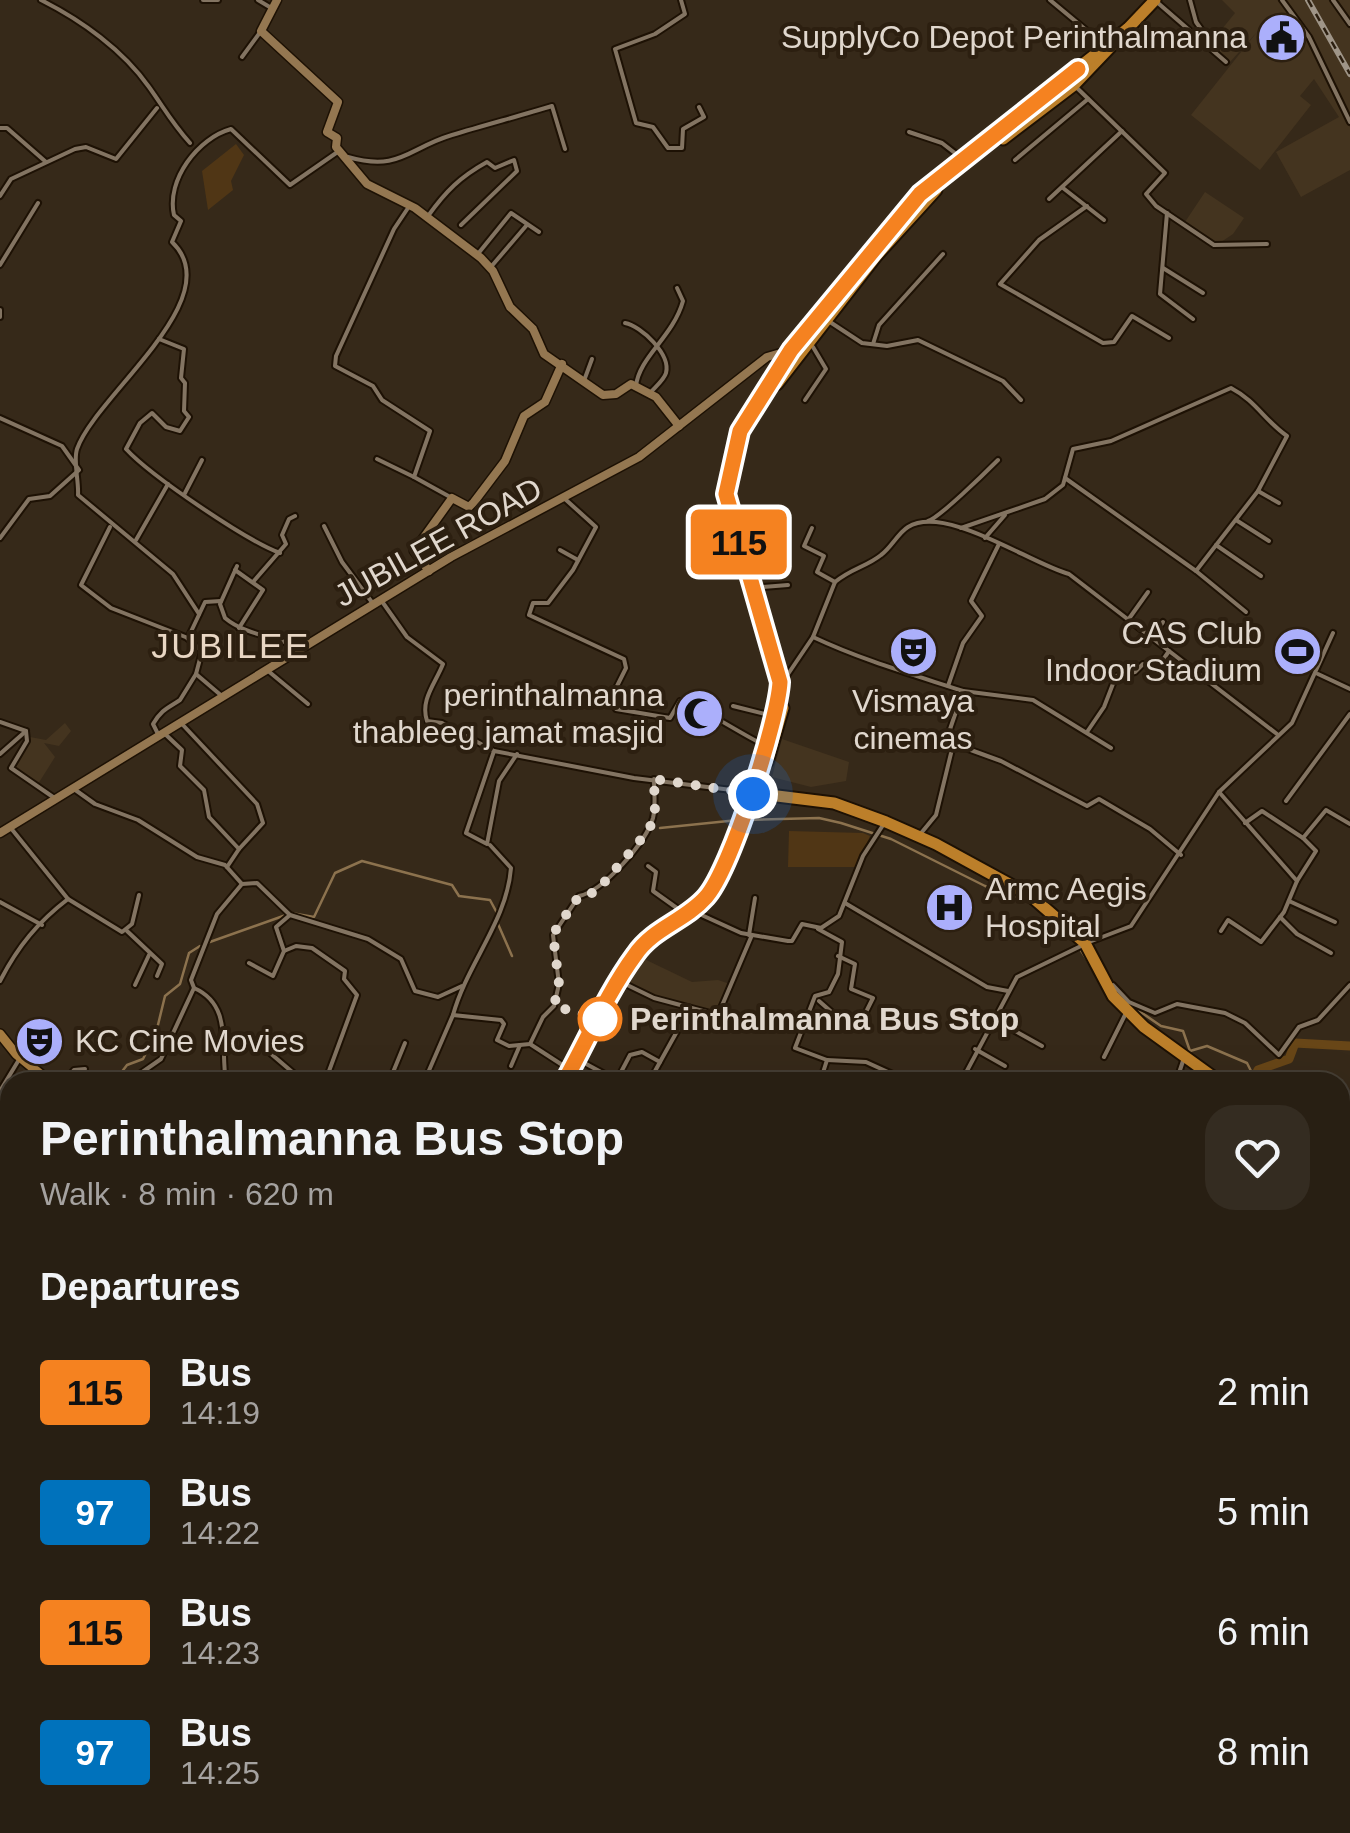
<!DOCTYPE html>
<meta charset="utf-8">
<style>
body{margin:0;font-family:Arial,sans-serif;background:#342c21;color:#f1f3f6;height:100vh;display:flex;flex-direction:column;font-size:38px;white-space:nowrap}
*{box-sizing:border-box;margin:0}
p{font-size:32px;color:#a5a2a0}
.icon{flex:none;width:55px;height:55px;fill:none;stroke:currentColor;stroke-width:2;stroke-linecap:round;stroke-linejoin:round}
.map{position:relative;flex:1;overflow:hidden}
.drawer{position:absolute;left:0px;top:1072px;width:1350px;height:762px;display:flex;flex-direction:column;background:#281f13;border-radius:30px 30px 0 0;box-shadow:0 10px 40px #0002,0 0 0 2px #443d33}
.drawer>*{flex:none}
.badge{padding:0 20px;border-radius:8px;font-size:35px;line-height:65px}
.you{position:absolute;width:50px;height:50px;margin:-25px;border:8px solid #fff;border-radius:50%;background:#1a73e8;box-shadow:0 0 0 15px #1a73e833}
.map>.badge{position:absolute;translate:-50% -50%;box-shadow:0 0 0 5px #fff}
h2{padding:0 40px;font-size:38px;line-height:90px}
.round{display:grid;place-items:center;flex:none;width:105px;height:105px;border-radius:30px;background:#342c21}
.head{display:flex;align-items:center;justify-content:space-between;height:170px;padding:0 40px}
h1{font-size:48px;font-weight:800;line-height:75px}
ul{padding:0;list-style:none}
li{display:flex;align-items:center;gap:30px;height:120px;padding:0 40px}
li div{flex:1}
li b{display:block;font-size:38px}
li em{font-style:normal}
li .badge{min-width:110px;font-weight:700;text-align:center}
.map>svg:first-child{display:block}
.built{fill:#44341f}
.forest{fill:url(#forest-firs)}
.park{fill:#503615}
.lines{fill:none;stroke-linecap:round;stroke-linejoin:round}
.stream{stroke:#8c724e;stroke-width:2.5}
.river{stroke:#684617;stroke-width:9}
.street-casing{stroke:#1d1104;stroke-width:8}
.secondary-casing{stroke:#1d1104;stroke-width:11}
.primary-casing{stroke:#1d1104;stroke-width:12}
.highway-casing{stroke:#1d1104;stroke-width:15}
.street{stroke:#837462;stroke-width:4}
.secondary{stroke:#947751;stroke-width:8}
.primary{stroke:#a57b40;stroke-width:9}
.highway{stroke:#bc7f2a;stroke-width:11}
.rail-casing{stroke:#9f9588;stroke-width:6}
.rail{stroke:#2c1f10;stroke-width:2.5;stroke-dasharray:8;stroke-linecap:butt}
.line-casing{stroke:#fff;stroke-width:22}
.line{stroke:#f58220;stroke-width:15}
.walk{stroke:#e0d7cd;stroke-width:10;stroke-dasharray:0 18}
.stop-dot{fill:#fff;stroke:#f58220;stroke-width:5}
.labels{text-anchor:middle;dominant-baseline:central;stroke-width:8;stroke-linejoin:round;paint-order:stroke}
.poi-label{font-size:32px;fill:#e0d7cd;stroke:#2c1f10;text-anchor:end}
.street-label{font-size:32px;fill:#e0d7cd;stroke:#2c1f10}
.stop-label{font-size:32px;font-weight:bold;fill:#e0d7cd;stroke:#2c1f10;text-anchor:start}
.neighbourhood-label{font-size:35px;letter-spacing:2.5px;fill:#e8d6c3;stroke:#2c1f10}
</style>
<div class="map">
<svg width="1350" height="1833" viewBox="0 0 1350 1833">
<defs>
<pattern id="forest-firs" width="22" height="20" patternUnits="userSpaceOnUse" patternTransform="scale(2.5)"><rect width="22" height="20" fill="#503615"/><path d="M5 1l3.5 6h-7zM16 11l3.5 6h-7z" fill="#695236"/></pattern>
</defs>
<rect width="100%" height="100%" fill="#362919"/>
<!-- built -->
<g class="built">
<path d="M1222 0H1350V170L1301 197 1276 152 1339 117 1314 79 1300 96 1311 105 1260 170 1191 115 1257 32 1230 62 1209 45 1235 13Z"/>
<path d="M1205 192 1244 218 1233 234 1218 244 1185 222Z"/>
<path d="M65 723 71 731 59 746 44 743 55 757 38 784 11 768 30 737 46 740Z"/>
<path d="M782 739 849 762 846 781 811 787 772 777Z"/>
<path d="M638 956 692 982 718 980 733 985 717 1014 657 997 621 981Z"/>
</g>
<!-- forest -->
<path class="forest" d="M301 1825H461L449 1833H300Z"/>
<!-- park -->
<g class="park">
<path d="M236 144 244 155 231 181 233 190 208 210 202 171Z"/>
<path d="M789 831 863 833 870 836 857 867H788Z"/>
</g>
<g class="lines">
<!-- stream -->
<g class="stream">
<path d="M746 820 819 818 841 823 891 839 985 886 1031 902"/>
<path d="M660 828 738 820"/>
<path d="M291 913 314 917 335 873 362 861 452 885 459 896 490 900 497 913"/>
<path d="M1047 918 1068 935"/>
<path d="M498 924 512 956"/>
<path d="M1074 940 1092 967"/>
<path d="M207 943 286 915"/>
<path d="M1129 1004 1161 1026 1183 1031 1190 1051 1207 1046 1247 1063 1253 1075"/>
<path d="M86 1082H95"/>
<path d="M114 1082 127 1065 143 1059 156 1033 165 996 180 984 189 953 200 946"/>
</g>
<!-- river -->
<path class="river" d="M1252 1082 1258 1070 1289 1059 1295 1043 1350 1046"/>
<defs>
<g id="street">
<path d="M41 0C81 20 123 50 149 87 164 108 172 123 190 143"/>
<path d="M203 0H218"/>
<path d="M258 0 273 9"/>
<path d="M681 0 685 14 655 34 615 49 636 123 653 127 668 148H682L683 129 704 117 699 107"/>
<path d="M1050 0 1103 44"/>
<path d="M1190 0 1196 22 1211 43"/>
<path d="M1282 0 1309 37 1350 122"/>
<path d="M1333 0 1350 24"/>
<path d="M1158 3 1226 62"/>
<path d="M242 57 261 31"/>
<path d="M1077 88 1165 173 1146 194 1156 206 1214 245 1267 244"/>
<path d="M0 128H7L46 162"/>
<path d="M909 132 942 143 960 157"/>
<path d="M348 157C400 172 408 148 452 135 485 125 519 116 552 106L565 149"/>
<path d="M1015 160 1088 99"/>
<path d="M1063 188 1104 220"/>
<path d="M0 196 11 179 75 149 86 147 116 159 157 108"/>
<path d="M1049 199 1122 131"/>
<path d="M1087 206 1039 240 1000 284 1103 343 1114 342 1132 316 1169 338"/>
<path d="M408 208 394 229 336 356 335 366 373 386 382 400 430 431 414 477 452 498"/>
<path d="M1167 213 1160 294 1193 319"/>
<path d="M428 216C446 191 460 177 487 162L495 168 514 160 517 171 461 225"/>
<path d="M477 255 511 213 539 232"/>
<path d="M0 265 38 203"/>
<path d="M490 268 526 226"/>
<path d="M1163 268 1203 293"/>
<path d="M0 310V317"/>
<path d="M830 322 862 343 887 346 918 340 1003 381 1021 400"/>
<path d="M625 323C641 326 671 354 666 373 664 380 655 387 650 393"/>
<path d="M159 339 184 349 181 378 185 383 184 411 189 417 180 431 166 427 152 413 140 423 126 449C151 476 247 541 280 553"/>
<path d="M873 344 879 325 943 254"/>
<path d="M585 378 592 359"/>
<path d="M636 386C639 357 673 337 683 301L677 288"/>
<path d="M805 400 826 369 813 347"/>
<path d="M0 418 62 446 79 470 50 496 29 499 0 538"/>
<path d="M377 459 414 477"/>
<path d="M1065 478 1196 571 1258 491 1279 503"/>
<path d="M185 493 202 460"/>
<path d="M565 499 596 527 573 570 548 603H533L529 615 624 659 626 668 610 700 616 709 670 718 680 701C712 713 734 730 764 745"/>
<path d="M1236 520 1269 541"/>
<path d="M928 521C939 518 986 472 998 460"/>
<path d="M324 526 342 562 374 605"/>
<path d="M110 527 81 585 111 608 188 638 205 602 221 601"/>
<path d="M812 528 804 546 824 556 817 572 835 582 813 637"/>
<path d="M961 528 1045 499 1063 485 1073 449 1111 441 1231 388C1256 401 1265 421 1287 436L1258 491"/>
<path d="M985 538 1005 515"/>
<path d="M136 540 168 484"/>
<path d="M1216 545 1261 576"/>
<path d="M560 550 578 560"/>
<path d="M237 566 220 604 225 618C245 635 277 637 301 648"/>
<path d="M235 570 263 590 239 628"/>
<path d="M1196 571 1246 612"/>
<path d="M253 582 286 544 282 535 289 519 295 516"/>
<path d="M835 582C852 568 866 567 881 555 891 548 898 533 908 527 946 504 1031 564 1069 574L1277 734"/>
<path d="M763 587 788 585"/>
<path d="M381 600 407 637 443 664C435 684 420 700 427 721L442 723 494 751 634 778 748 792"/>
<path d="M199 614 173 574 78 495C79 481 73 461 77 449 95 396 231 298 172 242L181 221 174 215C166 180 198 138 231 129L290 185 339 151"/>
<path d="M1128 620 1148 592"/>
<path d="M1152 638 1163 622"/>
<path d="M267 670 308 704"/>
<path d="M196 674 223 697"/>
<path d="M1318 674 1350 689"/>
<path d="M786 677 813 637C862 660 911 674 963 691L946 741 1001 761 1087 806 1099 799 1150 829 1181 855"/>
<path d="M948 686 963 643 982 616 971 601 999 544"/>
<path d="M963 691 1033 700 1111 748"/>
<path d="M733 706 769 715"/>
<path d="M0 722 26 731 0 754"/>
<path d="M182 724 257 804 263 823 239 849"/>
<path d="M26 731 27 741 11 768 53 797"/>
<path d="M1087 732 1104 707 1116 676 1135 672 1143 664 1158 667 1169 651"/>
<path d="M164 733 182 750 180 766 204 790 209 817 239 849 227 867"/>
<path d="M158 734 153 724C162 709 168 708 180 700L196 674 202 651 187 638"/>
<path d="M494 751 466 833 487 844 499 781 517 754"/>
<path d="M74 789 95 804 138 820 197 857 225 865 242 884 257 883 290 915 368 939 401 959 415 991 438 997 462 986"/>
<path d="M1219 792 1297 881 1284 912 1261 942 1228 920 1221 931"/>
<path d="M1286 801 1350 714"/>
<path d="M1245 823 1262 811 1303 838"/>
<path d="M10 827 68 899 122 932 132 924 139 895"/>
<path d="M922 832 936 815 953 745"/>
<path d="M648 866 656 872 653 891 681 911"/>
<path d="M1297 881 1316 851 1303 838 1326 810 1350 824"/>
<path d="M1289 901 1335 922"/>
<path d="M0 902 42 925"/>
<path d="M845 903 987 987 1008 991"/>
<path d="M695 912 741 933 788 941H792L802 924 821 928 839 916 863 856 885 822"/>
<path d="M1280 917 1297 934 1331 953"/>
<path d="M818 929 842 942 838 974 829 992 815 996 795 1048 827 1060 866 1062 910 1082"/>
<path d="M127 931 162 964 157 976"/>
<path d="M749 935 755 898"/>
<path d="M1089 942 1131 926 1219 792 1292 723 1333 633"/>
<path d="M284 951 296 946 312 948 345 971 344 979 357 995 325 1082"/>
<path d="M249 963 273 976 284 951 276 927 290 915"/>
<path d="M0 981C18 946 38 922 68 899"/>
<path d="M621 982 654 998 718 1015 752 935"/>
<path d="M135 985 149 955"/>
<path d="M1113 985 1129 1002 1155 1013 1177 1004 1225 1013 1245 1023 1279 1055 1299 1027 1318 1020 1350 985"/>
<path d="M819 1001 835 1015 861 1022 873 998 851 989 855 964 838 956"/>
<path d="M453 1015C467 964 507 921 511 868L490 845"/>
<path d="M992 1018 1042 1046"/>
<path d="M256 1041 304 1082"/>
<path d="M530 1044 567 1068"/>
<path d="M975 1049 1005 1066"/>
<path d="M1104 1057 1125 1015"/>
<path d="M577 1059 614 1079 620 1074 636 1082"/>
<path d="M660 1062 680 1026"/>
<path d="M511 1066 520 1045"/>
<path d="M620 1074 630 1055 642 1052 660 1062 649 1082"/>
<path d="M64 1082 74 1070 85 1069"/>
<path d="M128 1082 161 1059 194 988"/>
<path d="M226 1082C220 1047 233 1005 194 988L191 980 217 914 242 884"/>
<path d="M389 1082 405 1043"/>
<path d="M424 1082 453 1015 501 1020 504 1024 497 1040 509 1046 530 1044 543 1017 554 1006 559 984 553 935 579 896C603 891 646 843 653 818 656 806 654 792 654 779"/>
<path d="M820 1082 827 1060"/>
<path d="M961 1082 1017 977 1081 946"/>
<path d="M1176 1082 1184 1058"/>
<path d="M0 1091 20 1058"/>
<path d="M1340 1128 1350 1116"/>
<path d="M1340 1152 1350 1159"/>
<path d="M10 1275 0 1289 10 1296"/>
<path d="M0 1398 10 1405"/>
<path d="M0 1512 10 1517"/>
<path d="M0 1563 10 1550"/>
<path d="M0 1634 10 1617"/>
<path d="M0 1788 10 1792"/>
<path d="M112 1825 124 1833"/>
<path d="M1098 1825 1106 1833"/>
<path d="M1203 1825 1214 1833"/>
<path d="M758 1833 759 1825"/>
<path d="M1091 1833 1098 1825"/>
<path d="M1154 1833 1161 1825"/>
</g>
<g id="secondary">
<path d="M277 0 261 31 338 102 327 132 337 138 336 147 367 184 415 208 481 258 493 271 510 307 533 329 544 354 603 395 616 394 631 384 656 397 679 426"/>
<path d="M429 571 414 551 452 498 469 507 474 502 505 461 524 416 545 402 562 364"/>
<path d="M0 833 451 557 639 457 767 357 791 350"/>
<path d="M0 1635 10 1641"/>
</g>
<g id="primary">
<path d="M0 1034 16 1054 50 1082"/>
<path d="M1340 1552 1350 1561"/>
</g>
<g id="highway">
<path d="M1003 139 1074 85 1155 0"/>
<path d="M777 384 877 255 936 190"/>
<path d="M767 762 783 708"/>
<path d="M753 793 834 803 886 822 936 844 1031 896 1085 943 1113 996 1144 1027 1220 1082"/>
<path d="M564 1082C587 1041 607 994 635 955 653 928 685 920 706 897 731 870 779 719 780 682L726 495 740 431 791 350 920 194 1127 29"/>
<path d="M1340 1347 1350 1373"/>
<path d="M1340 1641 1350 1631"/>
<path d="M84 1833 88 1825"/>
<path d="M1017 1833 1021 1825"/>
</g>
</defs>
<!-- street casing -->
<use href="#street" class="street-casing"/>
<!-- secondary casing -->
<use href="#secondary" class="secondary-casing"/>
<!-- primary casing -->
<use href="#primary" class="primary-casing"/>
<!-- highway casing -->
<use href="#highway" class="highway-casing"/>
<!-- street -->
<use href="#street" class="street"/>
<!-- secondary -->
<use href="#secondary" class="secondary"/>
<!-- primary -->
<use href="#primary" class="primary"/>
<!-- highway -->
<use href="#highway" class="highway"/>
<defs>
<path id="rail" d="M1308 0 1350 74"/>
</defs>
<!-- rail casing -->
<use href="#rail" class="rail-casing"/>
<!-- rail -->
<use href="#rail" class="rail"/>
</g>
<g class="lines">
<defs>
<path id="line" d="M564 1082C587 1041 607 993 635 955 653 928 685 921 706 897 731 869 778 720 780 682L726 494 740 431 791 350 920 194 1078 69"/>
</defs>
<!-- line casing -->
<use href="#line" class="line-casing"/>
<!-- line -->
<use href="#line" class="line"/>
<!-- walk -->
<path class="walk" d="M600 1019 554 1006 559 984 553 934 579 896 596 892 649 830 655 813 654 779 753 794"/>
</g>
<!-- icons -->
<defs>
<symbol id="civic-disc" viewBox="-11 -11 22 22"><circle r="9.5" fill="#abaffb" stroke="#2c1f10"/><path d="M-.6-6.5H3V-4.5H.6V-3L4-1V1h2V6H-6V1h2V-1L-.6-3ZM-1.2 2.5V6h2.4V2.5Z" fill="#111"/></symbol>
<symbol id="theatre-disc" viewBox="-11 -11 22 22"><circle r="9.5" fill="#abaffb" stroke="#2c1f10"/><path d="M-5-5.5Q0-4 5-5.5V0Q5 5 0 6Q-5 5-5 0ZM-3.3-2.5H-1v1.5H-3.3ZM1-2.5H3.3v1.5H1ZM-2.8 1Q0 5.5 2.8 1Z" fill="#111"/></symbol>
<symbol id="stadium-disc" viewBox="-11 -11 22 22"><circle r="9.5" fill="#abaffb" stroke="#2c1f10"/><path d="M0-5a6.5 5 0 1 0 0 10a6.5 5 0 1 0 0-10ZM-3.5-1.8h7v3.6h-7Z" fill="#111"/></symbol>
<symbol id="mosque-disc" viewBox="-11 -11 22 22"><circle r="9.5" fill="#abaffb" stroke="#2c1f10"/><path d="M3.5-4.9A6 6 0 1 0 3.5 4.9A5 5 0 1 1 3.5-4.9Z" fill="#111"/></symbol>
<symbol id="hospital-disc" viewBox="-11 -11 22 22"><circle r="9.5" fill="#abaffb" stroke="#2c1f10"/><path d="M-5-5h3v3.5h4V-5h3V5h-3V1.5h-4V5h-3Z" fill="#111"/></symbol>
</defs>
<g fill-rule="evenodd">
<use href="#civic-disc" x="1254" y="10" width="55" height="55"/>
<use href="#theatre-disc" x="886" y="624" width="55" height="55"/>
<use href="#stadium-disc" x="1270" y="624" width="55" height="55"/>
<use href="#mosque-disc" x="672" y="686" width="55" height="55"/>
<use href="#hospital-disc" x="922" y="880" width="55" height="55"/>
<use href="#theatre-disc" x="12" y="1014" width="55" height="55"/>
</g>
<!-- markers -->
<circle class="stop-dot" cx="600" cy="1019" r="20"/>
<g class="labels">
<!-- poi labels -->
<g class="poi-label">
<text x="1247" y="37">SupplyCo Depot Perinthalmanna</text>
<text x="1262" y="633">CAS Club<tspan x="1262" dy="37">Indoor Stadium</tspan></text>
<text x="664" y="695">perinthalmanna<tspan x="664" dy="37">thableeg jamat masjid</tspan></text>
<text x="913" y="701" text-anchor="middle">Vismaya<tspan x="913" dy="37">cinemas</tspan></text>
<text x="985" y="889" text-anchor="start">Armc Aegis<tspan x="985" dy="37">Hospital</tspan></text>
<text x="75" y="1041" text-anchor="start">KC Cine Movies</text>
</g>
<!-- street labels -->
<g class="street-label">
<text transform="translate(438 542) rotate(-29)">JUBILEE ROAD</text>
</g>
<!-- stop labels -->
<g class="stop-label">
<text x="630" y="1019">Perinthalmanna Bus Stop</text>
</g>
<!-- neighbourhood labels -->
<g class="neighbourhood-label">
<text x="231" y="645">JUBILEE</text>
</g>
</g>
</svg>
<div class="you" style="left:753px;top:794px"></div>
<b class="badge" style="left:739px;top:542px;background:#f58220;color:#111">115</b>
<section class="drawer">
<div class="head"><div><h1>Perinthalmanna Bus Stop</h1><p>Walk · 8 min · 620 m</p></div><a class="round"><svg class="icon" aria-label="heart" viewBox="0 0 24 24"><path d="M12 20l-8-8c-3-5 5-10 8-4 3-6 11-1 8 4z"/></svg></a></div>
<h2>Departures</h2>
<ul>
<li><span class="badge" style="background:#f58220;color:#111">115</span><div><b>Bus</b><p>14:19</p></div><em>2 min</em></li>
<li><span class="badge" style="background:#0072bc;color:#fff">97</span><div><b>Bus</b><p>14:22</p></div><em>5 min</em></li>
<li><span class="badge" style="background:#f58220;color:#111">115</span><div><b>Bus</b><p>14:23</p></div><em>6 min</em></li>
<li><span class="badge" style="background:#0072bc;color:#fff">97</span><div><b>Bus</b><p>14:25</p></div><em>8 min</em></li>
</ul>
</section>
</div>
